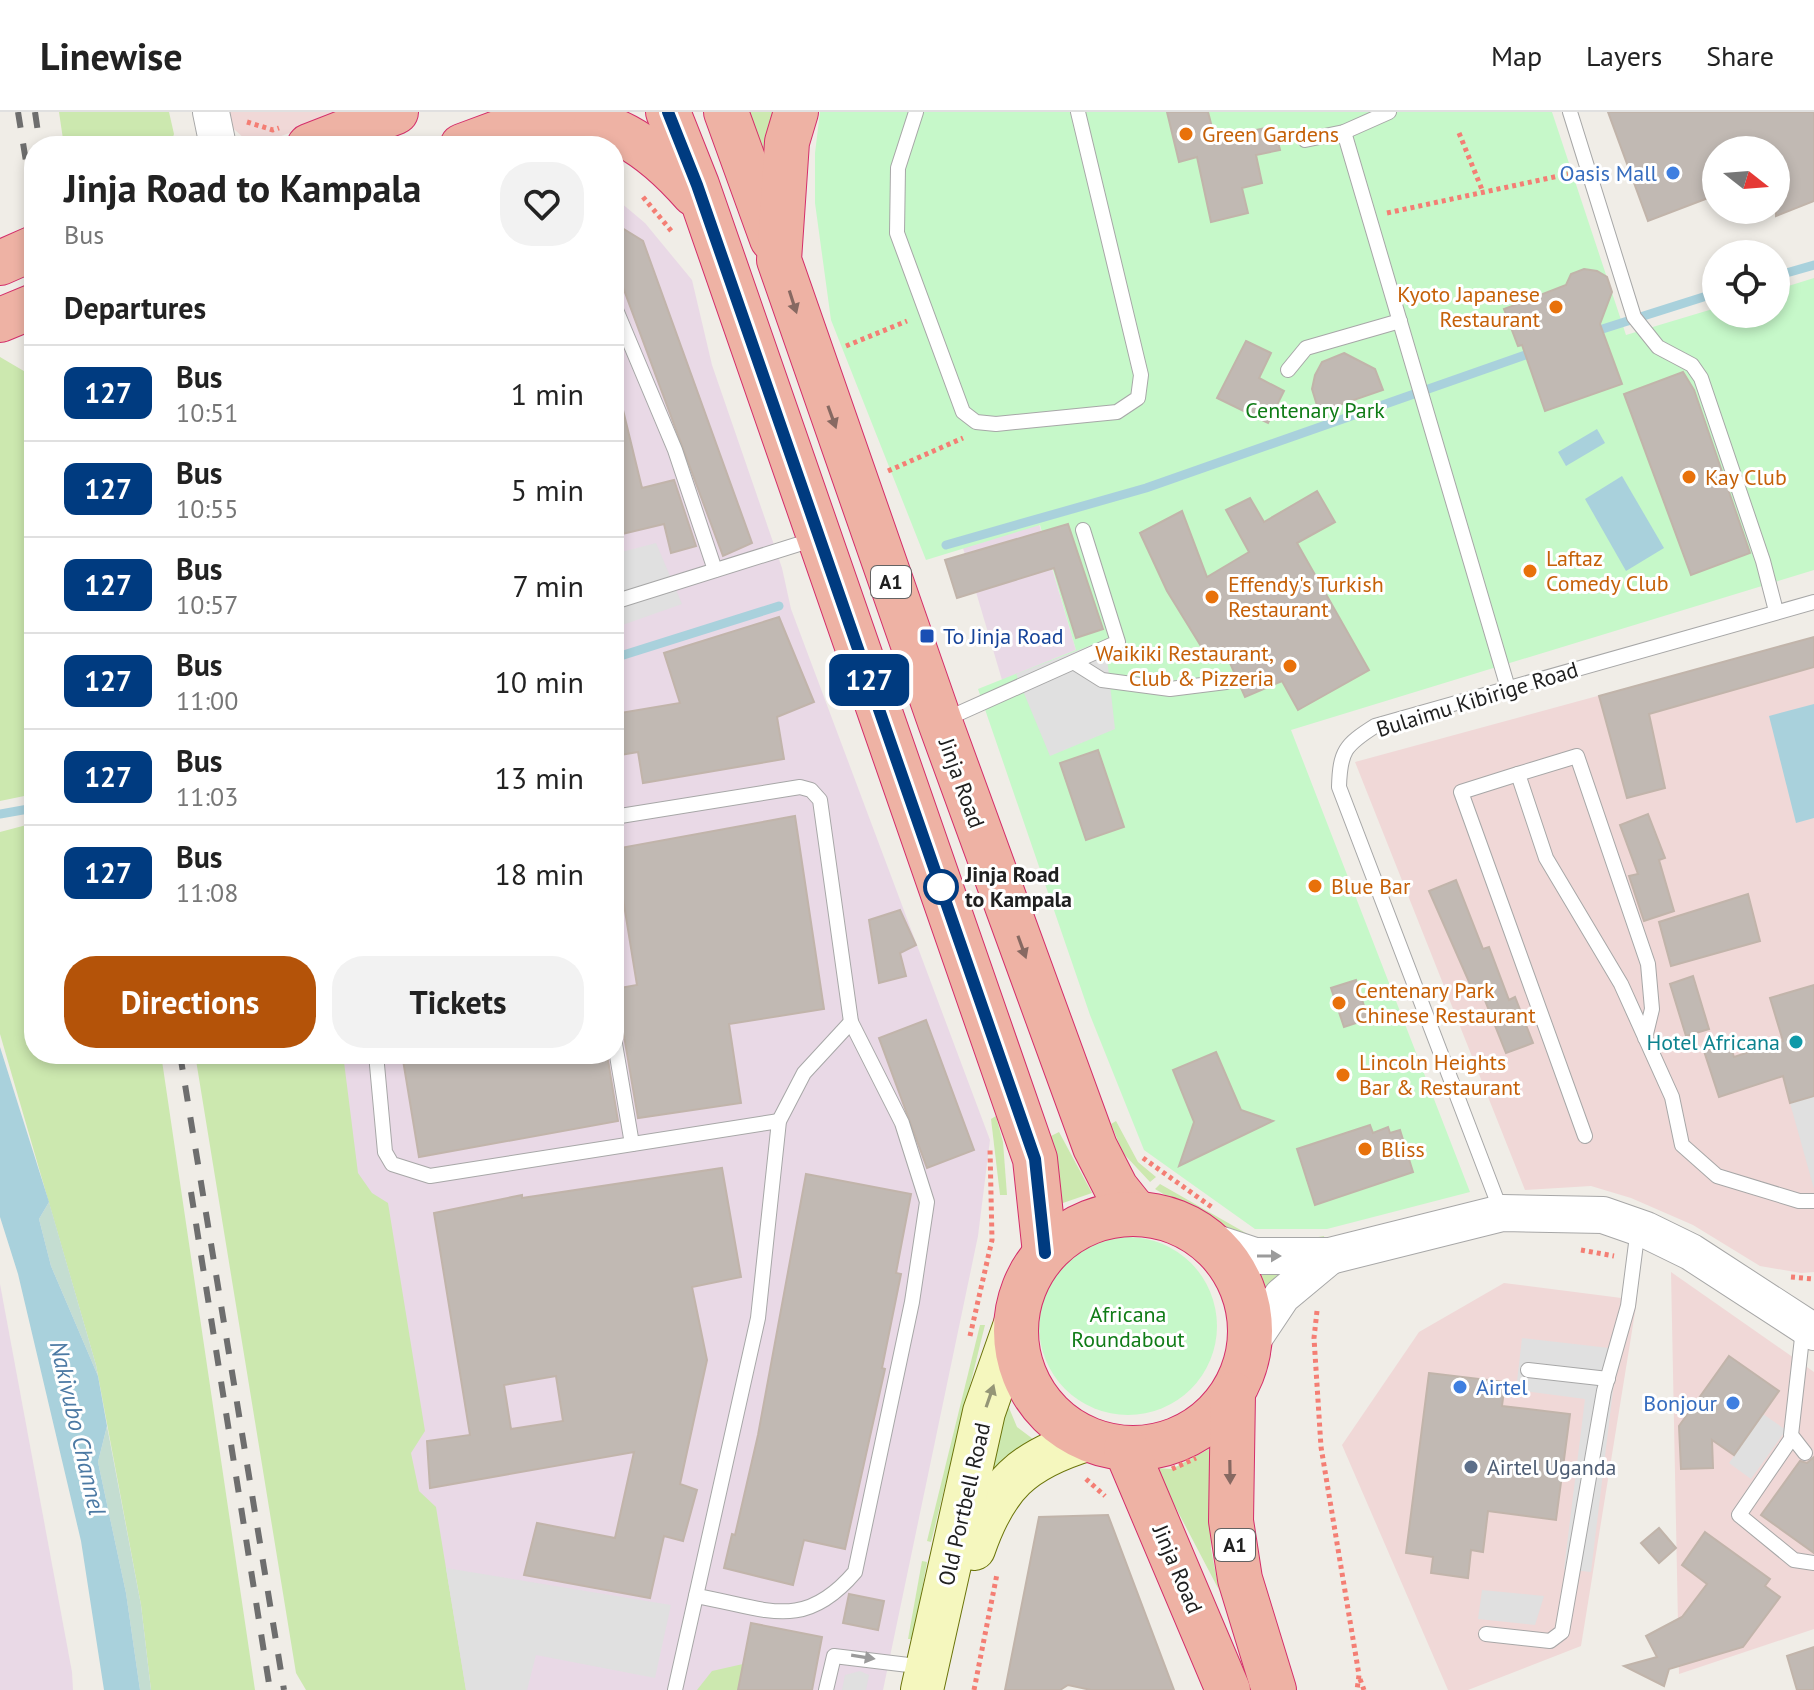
<!DOCTYPE html>
<style>
body{margin:0;font-family:"PT Sans",sans-serif;background:#f2f2f2;color:#222;height:100vh;display:flex;flex-direction:column;font-size:30px;white-space:nowrap}
*{box-sizing:border-box;margin:0}
p{font-size:26px;color:#767676}
.icon{flex:none;width:44px;height:44px;fill:none;stroke:currentColor;stroke-width:2;stroke-linecap:round;stroke-linejoin:round}
.map{position:relative;flex:1;overflow:hidden}
.panel{position:absolute;left:24px;top:24px;width:600px;height:928px;display:flex;flex-direction:column;background:#fff;border-radius:32px;box-shadow:0 4px 12px #0003}
.panel>*{flex:none}
.badge{padding:0 16px;border-radius:12px;font-size:28px;line-height:52px}
.needle{width:52px;rotate:107deg}
.controls{position:absolute;left:1702px;top:24px;display:grid;gap:16px}
.controls a{display:grid;place-items:center;width:88px;height:88px;border-radius:50%;background:#fff;box-shadow:0 4px 12px #0003;font-size:40px}
.map>.badge{position:absolute;translate:-50% -50%;box-shadow:0 0 0 4px #fff}
h2{padding:0 40px;font-size:30px;line-height:72px}
.round{display:grid;place-items:center;flex:none;width:84px;height:84px;border-radius:32px;background:#f2f2f2}
.headline{display:flex;align-items:center;justify-content:space-between;height:136px;padding:0 40px}
h1{font-size:38px;font-weight:600;line-height:60px}
.primary-button{display:flex;gap:16px;margin-top:auto;padding:16px 40px}
.primary-button a{flex:1;height:92px;border-radius:32px;background:#b45309;color:#fff;font-size:32px;font-weight:600;line-height:92px;text-align:center}
.primary-button a+a{background:#f2f2f2;color:#222}
ul{padding:0;list-style:none}
li{display:flex;align-items:center;gap:24px;height:96px;padding:0 40px;border-top:2px solid #e0e0e0}
li div{flex:1}
li b{display:block;font-size:30px}
li em{font-style:normal}
li .badge{min-width:88px;font-weight:700;text-align:center}
header{display:flex;align-items:center;gap:48px;box-sizing:border-box;height:112px;padding:0 40px;background:#fff;border-bottom:2px solid #e0e0e0}
header strong{font-size:38px}
nav{display:flex;gap:44px;margin-inline-start:auto;font-size:28px}
.map>svg:first-child{display:block}
.commercial{fill:#f0d8d7}
.industrial{fill:#e9d9e6}
.grass{fill:#cce8af}
.wetland{fill:#c4ddd1}
.park{fill:#c6f8c9}
.parking{fill:#e0e0e0}
.water{fill:#a9d1dc}
.lines{fill:none;stroke-linecap:round;stroke-linejoin:round}
.stream{stroke:#a9d1dc;stroke-width:9}
.building{fill:#c1b9b3;stroke:#c1b4aa;stroke-width:2;fill-rule:evenodd}
.service-casing{stroke:#a7a7a7;stroke-width:16}
.tertiary-casing{stroke:#a7a7a7;stroke-width:38}
.secondary-casing{stroke:#6b740a;stroke-width:44}
.trunk-casing{stroke:#d42e6a;stroke-width:46}
.path{stroke:#f47e74;stroke-width:5;stroke-dasharray:4 4;stroke-linecap:butt}
.service{stroke:#fff;stroke-width:14}
.tertiary{stroke:#fff;stroke-width:36}
.secondary{stroke:#f5f7be;stroke-width:42}
.trunk{stroke:#eeb2a4;stroke-width:44}
.rail{stroke:#6e6e6e;stroke-width:6;stroke-dasharray:16 16;stroke-linecap:butt}
.oneway{fill:#876962}
.oneway2{fill:#9b9b9b}
.oneway3{fill:#959677}
.line-casing{stroke:#fff;stroke-width:18}
.line{stroke:#003b80;stroke-width:12}
.food-dot{fill:#e8710a;stroke:#fff;stroke-width:3}
.shop-dot{fill:#3f7fe0;stroke:#fff;stroke-width:3}
.transit-dot{fill:#1a4fb4;stroke:#fff;stroke-width:3}
.stop-dot{fill:#fff;stroke:#003b80;stroke-width:4}
.culture-dot{fill:#0f9aa8;stroke:#fff;stroke-width:3}
.service-dot{fill:#5c6f8a;stroke:#fff;stroke-width:3}
.labels{text-anchor:middle;dominant-baseline:central;stroke-width:6;stroke-linejoin:round;paint-order:stroke}
.shield{fill:#fff;stroke:#636363;stroke-width:2}
.shield-label{font-size:20px;font-weight:bold;fill:#202020}
.food-label{font-size:22px;fill:#c56008;stroke:#fff;text-anchor:start}
.shop-label{font-size:22px;fill:#366cbe;stroke:#fff;text-anchor:end}
.park-label{font-size:22px;fill:#107c17;stroke:#fff}
.transit-label{font-size:22px;fill:#164399;stroke:#fff;text-anchor:start}
.street-label{font-size:22px;fill:#202020;stroke:#fff}
.stop-label{font-size:22px;font-weight:bold;fill:#202020;stroke:#fff;text-anchor:start}
.culture-label{font-size:22px;fill:#0d838f;stroke:#fff;text-anchor:end}
.service-label{font-size:22px;fill:#4e5e75;stroke:#fff;text-anchor:start}
.water-label{font-size:24px;font-style:italic;fill:#4c7aa4;stroke:#fff}
</style>
<header>
<strong>Linewise</strong>
<nav><a>Map</a><a>Layers</a><a>Share</a></nav>
</header>
<div class="map">
<svg width="1814" height="1578" viewBox="0 0 1814 1578">
<rect width="100%" height="100%" fill="#f0ede7"/>
<!-- commercial -->
<g class="commercial">
<path d="M224 0H348L270 28 245 27 226 10Z"/>
<path d="M1814 525V1160L1801 1161 1760 1154 1693 1113 1631 1086 1591 1074 1525 1078 1355 650Z"/>
<path d="M1671 1160 1814 1260V1517L1679 1562Z"/>
<path d="M1504 1171 1637 1188 1581 1534 1468 1578H1448L1342 1333 1419 1220Z"/>
</g>
<!-- industrial -->
<g class="industrial">
<path d="M614 85 645 111 692 168 712 253 782 456 791 497 990 1028 978 1124 883 1578H401L268 942H614Z"/>
<path d="M1039 412 1076 538 1002 568 963 436Z"/>
<path d="M0 1172 72 1560 73 1578H0Z"/>
</g>
<!-- grass -->
<g class="grass">
<path d="M59 0H169L174 22 170 34H64Z"/>
<path d="M748 0H776L769 73Z"/>
<path d="M0 245 34 265V682L0 689Z"/>
<path d="M34 711V942H161L255 1578H151L141 1493 96 1253 0 922V720Z"/>
<path d="M195 942H343L358 1061 372 1081 388 1091 425 1319 411 1341 419 1379 436 1395 466 1578H306L296 1561Z"/>
<path d="M996 1004 1003 1030 1007 1083H1000L991 1007Z"/>
<path d="M1116 1009 1138 1050 1156 1065 1150 1070 1123 1041 1111 1012Z"/>
<path d="M1059 1020 1092 1081 1060 1092 1051 1024Z"/>
<path d="M1160 1072 1258 1128 1284 1131 1324 1124 1325 1131H1246L1155 1077Z"/>
<path d="M1300 1153 1262 1186 1252 1157Z"/>
<path d="M980 1213H985L931 1430 927 1429Z"/>
<path d="M1007 1291 1017 1315 1037 1330 1006 1344 984 1370Z"/>
<path d="M1209 1337 1211 1437 1219 1478 1155 1356 1172 1357Z"/>
<path d="M922 1449 927 1450 913 1527H908Z"/>
<path d="M743 1552 738 1578H697L712 1559Z"/>
</g>
<!-- wetland -->
<g class="wetland">
<path d="M49 1090 96 1253 98 1264 51 1154 39 1107Z"/>
<path d="M107 1314 141 1493 151 1578H140L126 1481 98 1350Z"/>
</g>
<!-- park -->
<g class="park">
<path d="M820 0H1552L1626 223 1716 196V202H1776V178L1814 166V458L1291 618 1470 1080 1327 1117H1255L1144 1038 1090 903 978 577 1076 538 1040 413 926 448 831 208 815 91V41Z"/>
<circle cx="1128" cy="1214" r="89"/>
</g>
<!-- parking -->
<g class="parking">
<path d="M656 431 682 492 614 516V442Z"/>
<path d="M1105 528 1115 617 1050 644 1016 562Z"/>
<path d="M1814 984V1077L1790 991Z"/>
<path d="M1522 1226 1618 1237 1591 1460 1564 1457 1585 1287 1516 1278Z"/>
<path d="M1763 1302 1786 1318 1751 1367 1729 1351Z"/>
<path d="M446 1456 671 1493 655 1566 536 1543 527 1578H466Z"/>
<path d="M1482 1478 1544 1484 1535 1513 1478 1507Z"/>
<path d="M860 1559 869 1563 866 1578H842L845 1563Z"/>
</g>
<!-- water -->
<g class="water">
<path d="M1597 317 1605 331 1566 354 1558 340Z"/>
<path d="M1622 364 1664 436 1626 459 1585 387Z"/>
<path d="M1814 592V706L1796 711 1769 604Z"/>
<path d="M0 935 49 1090 39 1107 51 1154 98 1264 107 1314 98 1350 126 1481 140 1578H104L81 1429 18 1162 0 1105Z"/>
</g>
<g class="lines">
<!-- stream -->
<g class="stream">
<path d="M1776 164 1814 153"/>
<path d="M1593 220 1716 181"/>
<path d="M946 433 1146 376 1534 240"/>
<path d="M614 546 779 494"/>
<path d="M0 702 34 696"/>
</g>
</g>
<!-- building -->
<g class="building">
<path d="M1167 0H1208L1215 27 1274 14 1280 38 1256 43 1262 71 1242 76 1248 101 1211 110 1197 45 1179 50Z"/>
<path d="M1608 0H1814V89L1776 104V38H1716V83L1648 109Z"/>
<path d="M614 111 643 129 752 431 723 444 614 151Z"/>
<path d="M1584 157 1597 159 1607 165 1612 180 1600 212 1622 272 1545 299 1522 233 1518 234 1504 197 1566 173 1571 162Z"/>
<path d="M1246 229 1271 241 1259 266 1284 279 1268 311 1217 286Z"/>
<path d="M1344 241 1375 257 1383 278 1319 300 1312 277 1315 263 1322 250Z"/>
<path d="M1683 260 1694 278 1750 441 1691 463 1624 282Z"/>
<path d="M623 298 642 376 674 368 696 434 671 441 664 412 614 424V299Z"/>
<path d="M1317 379 1335 410 1297 431 1369 558 1298 598 1282 569 1245 585 1223 535 1207 544 1167 479 1140 421 1182 399 1207 465 1249 440 1226 398 1250 386 1264 410Z"/>
<path d="M1068 412 1103 517 1076 526 1054 456 957 486 945 448Z"/>
<path d="M779 505 814 590 777 605 784 647 643 671 638 640 614 644V602L680 591 664 541Z"/>
<path d="M1814 525V555L1649 602 1665 676 1627 686 1599 584Z"/>
<path d="M1098 638 1124 715 1086 728 1060 651Z"/>
<path d="M1648 702 1665 746 1659 748 1674 799 1644 809 1629 764 1638 762 1620 713Z"/>
<path d="M795 704 824 897 729 912 741 991 638 1006 624 924 614 916V877L637 873 615 737Z"/>
<path d="M1456 768 1483 837 1489 835 1509 888 1515 885 1533 931 1506 941 1484 886 1477 888 1429 779Z"/>
<path d="M1748 782 1760 829 1671 854 1659 810Z"/>
<path d="M900 798 916 833 900 841 906 864 879 871 869 808Z"/>
<path d="M1693 864 1709 917 1686 924 1670 872Z"/>
<path d="M1356 868 1368 907 1344 915 1331 876Z"/>
<path d="M1814 873V984L1790 991 1783 964 1719 985 1704 939 1729 930 1734 945 1783 929 1770 886Z"/>
<path d="M926 908 974 1038 927 1056 879 926Z"/>
<path d="M1216 940 1241 998 1273 1009 1179 1054 1194 1010 1173 958Z"/>
<path d="M402 942H607L618 1009 419 1045Z"/>
<path d="M1370 1013 1373 1021 1388 1015 1390 1021 1400 1018 1413 1060 1315 1093 1297 1037Z"/>
<path d="M722 1056 741 1165 692 1175 707 1248 680 1372 697 1378 683 1429 664 1424 650 1486 524 1463 537 1411 615 1426 634 1340 430 1376 427 1329 470 1323 434 1101 522 1083V1086ZM556 1264 563 1309 511 1317 504 1273Z"/>
<path d="M806 1062 911 1082 896 1161 901 1162 882 1256 885 1257 845 1437 804 1428 793 1473 724 1456 732 1422 735 1423 758 1323Z"/>
<path d="M1729 1244 1779 1279 1734 1343 1712 1328 1713 1356 1681 1357 1679 1314Z"/>
<path d="M1429 1261 1505 1270 1502 1294 1570 1302 1556 1408 1488 1399 1483 1440 1471 1438 1468 1466 1431 1461 1433 1445 1406 1441Z"/>
<path d="M1814 1345V1441L1761 1403 1800 1349 1807 1351Z"/>
<path d="M1108 1403 1174 1578H1091L1068 1573 1060 1578H1005L1039 1405Z"/>
<path d="M1659 1416 1676 1436 1659 1451 1641 1431Z"/>
<path d="M1705 1420 1770 1467 1765 1474 1780 1485 1743 1535 1669 1557 1664 1574 1624 1554 1657 1545 1646 1524 1682 1505 1707 1472 1682 1453Z"/>
<path d="M849 1482 884 1489 878 1518 843 1511Z"/>
<path d="M751 1511 822 1525 812 1578H738Z"/>
<path d="M1814 1535V1578H1797L1787 1544Z"/>
</g>
<g class="lines">
<defs>
<g id="service">
<path d="M916 0 898 56 897 121 963 300 976 310 996 312 1117 300 1138 286 1141 263 1078 0"/>
<path d="M1570 0 1634 205 1658 235 1692 253 1701 266 1763 449 1776 499"/>
<path d="M1344 20 1508 576"/>
<path d="M1305 28 1344 20 1389 0"/>
<path d="M614 193 675 338 715 458"/>
<path d="M1288 258 1306 236 1400 209"/>
<path d="M614 490 815 427"/>
<path d="M1075 551 1102 568 1170 577 1226 570"/>
<path d="M944 608 1118 530 1083 418"/>
<path d="M1518 662 1461 680 1585 1024"/>
<path d="M614 705 800 675 811 678 820 688 851 910 902 1011 927 1090 912 1190 855 1460C803 1521 766 1496 696 1484"/>
<path d="M614 926 632 1032"/>
<path d="M1645 926 1652 897 1648 852 1577 644 1518 662 1546 746 1621 872 1672 985 1682 1033 1717 1064 1799 1089H1814"/>
<path d="M376 942 385 1040 392 1052 430 1064 779 1009"/>
<path d="M1501 1099 1339 675C1340 639 1345 633 1375 614L1814 490"/>
<path d="M1803 1217 1791 1323 1805 1341"/>
<path d="M1528 1258 1608 1267"/>
<path d="M1791 1327 1739 1403 1794 1448 1814 1451"/>
<path d="M1486 1522 1550 1529 1562 1520 1604 1279 1628 1194 1638 1116"/>
<path d="M675 1578 758 1206 779 1009 804 961 851 910"/>
<path d="M826 1578 834 1544 925 1555"/>
</g>
<g id="tertiary">
<path d="M211 0 218 34"/>
<path d="M1210 1129 1255 1144H1330L1502 1101 1603 1103 1646 1118 1691 1140 1814 1220"/>
<path d="M1250 1232 1282 1184 1330 1144"/>
</g>
<g id="secondary">
<path d="M974 1437C996 1373 1022 1348 1087 1328"/>
<path d="M922 1578 984 1300 1016 1209"/>
</g>
<g id="trunk">
<path d="M668 0 697 73 1035 1047 1045 1141"/>
<path d="M726 0 772 127"/>
<path d="M796 0 787 30 779 148 940 610 1095 1035 1116 1076 1136 1101"/>
<path d="M539 5C608 4 650 32 694 82"/>
<path d="M309 34 396 0"/>
<path d="M462 34 554 0"/>
<path d="M0 151 34 136"/>
<path d="M0 208 34 194"/>
<circle cx="1133" cy="1219" r="117"/>
<path d="M1233 1282 1231 1409 1240 1467 1274 1578"/>
<path d="M1126 1337 1228 1578"/>
</g>
</defs>
<!-- service casing -->
<use href="#service" class="service-casing"/>
<!-- tertiary casing -->
<use href="#tertiary" class="tertiary-casing"/>
<!-- secondary casing -->
<use href="#secondary" class="secondary-casing"/>
<!-- trunk casing -->
<use href="#trunk" class="trunk-casing"/>
<!-- path -->
<g class="path">
<path d="M247 10 273 18 279 16"/>
<path d="M1459 21 1483 80"/>
<path d="M643 85 673 121"/>
<path d="M1387 101 1568 62"/>
<path d="M846 234 907 209"/>
<path d="M888 359 963 326"/>
<path d="M1143 1046 1213 1096"/>
<path d="M1581 1138 1614 1144"/>
<path d="M1791 1165 1814 1167"/>
<path d="M1317 1199 1314 1226 1321 1335 1359 1563 1357 1578"/>
<path d="M970 1224 992 1128 990 1036"/>
<path d="M1172 1357 1196 1346"/>
<path d="M1086 1367 1105 1384"/>
<path d="M1360 1567 1364 1578"/>
<path d="M974 1578 997 1462"/>
</g>
<!-- service -->
<use href="#service" class="service"/>
<!-- tertiary -->
<use href="#tertiary" class="tertiary"/>
<!-- secondary -->
<use href="#secondary" class="secondary"/>
<!-- trunk -->
<use href="#trunk" class="trunk"/>
<!-- rail -->
<g class="rail">
<path d="M18 0 34 99"/>
<path d="M35 0 40 34"/>
<path d="M180 942 284 1578"/>
<path d="M191 1080 270 1578"/>
</g>
</g>
<!-- one-way arrows -->
<defs><path id="oneway-solid" d="M-6-.8H1V-3.2L6.5 0L1 3.2V.8H-6Z" transform="scale(2)"/></defs>
<g class="oneway">
<use href="#oneway-solid" transform="translate(793 190) rotate(72)"/>
<use href="#oneway-solid" transform="translate(832 305) rotate(70)"/>
<use href="#oneway-solid" transform="translate(1022 835) rotate(70)"/>
<use href="#oneway-solid" transform="translate(1230 1360) rotate(89)"/>
</g>
<g class="oneway2">
<use href="#oneway-solid" transform="translate(1269 1144)"/>
<use href="#oneway-solid" transform="translate(863 1545) rotate(9)"/>
</g>
<use class="oneway3" href="#oneway-solid" transform="translate(990 1284) rotate(-71)"/>
<g class="lines">
<defs>
<path id="line" d="M668 0 697 73 1035 1047 1045 1141"/>
</defs>
<!-- line casing -->
<use href="#line" class="line-casing"/>
<!-- line -->
<use href="#line" class="line"/>
</g>
<!-- markers -->
<g class="food-dot">
<circle cx="1186" cy="22" r="8"/>
<circle cx="1556" cy="195" r="8"/>
<circle cx="1689" cy="365" r="8"/>
<circle cx="1530" cy="459" r="8"/>
<circle cx="1212" cy="485" r="8"/>
<circle cx="1290" cy="554" r="8"/>
<circle cx="1315" cy="774" r="8"/>
<circle cx="1339" cy="891" r="8"/>
<circle cx="1343" cy="963" r="8"/>
<circle cx="1365" cy="1037" r="8"/>
</g>
<g class="shop-dot">
<circle cx="1673" cy="61" r="8"/>
<circle cx="1460" cy="1275" r="8"/>
<circle cx="1733" cy="1291" r="8"/>
</g>
<rect class="transit-dot" x="919" y="516" width="16" height="16" rx="4"/>
<circle class="stop-dot" cx="941" cy="775" r="16"/>
<circle class="culture-dot" cx="1796" cy="930" r="8"/>
<circle class="service-dot" cx="1471" cy="1355" r="8"/>
<g class="labels">
<!-- shield labels -->
<g class="shield">
<rect x="871" y="454" width="40" height="32" rx="6"/>
<rect x="1215" y="1417" width="40" height="32" rx="6"/>
</g>
<g class="shield-label">
<text x="891" y="470">A1</text>
<text x="1235" y="1433">A1</text>
</g>
<!-- food labels -->
<g class="food-label">
<text x="1202" y="22">Green Gardens</text>
<text x="1540" y="182" text-anchor="end">Kyoto Japanese<tspan x="1540" dy="25">Restaurant</tspan></text>
<text x="1705" y="365">Kay Club</text>
<text x="1546" y="446">Laftaz<tspan x="1546" dy="25">Comedy Club</tspan></text>
<text x="1228" y="472">Effendy's Turkish<tspan x="1228" dy="25">Restaurant</tspan></text>
<text x="1274" y="541" text-anchor="end">Waikiki Restaurant,<tspan x="1274" dy="25">Club &amp; Pizzeria</tspan></text>
<text x="1331" y="774">Blue Bar</text>
<text x="1355" y="878">Centenary Park<tspan x="1355" dy="25">Chinese Restaurant</tspan></text>
<text x="1359" y="950">Lincoln Heights<tspan x="1359" dy="25">Bar &amp; Restaurant</tspan></text>
<text x="1381" y="1037">Bliss</text>
</g>
<!-- shop labels -->
<g class="shop-label">
<text x="1657" y="61">Oasis Mall</text>
<text x="1476" y="1275" text-anchor="start">Airtel</text>
<text x="1717" y="1291">Bonjour</text>
</g>
<!-- park labels -->
<g class="park-label">
<text x="1315" y="298">Centenary Park</text>
<text x="1128" y="1202">Africana<tspan x="1128" dy="25">Roundabout</tspan></text>
</g>
<!-- transit labels -->
<g class="transit-label">
<text x="943" y="524">To Jinja Road</text>
</g>
<!-- street labels -->
<g class="street-label">
<text transform="translate(1477 587) rotate(-17)">Bulaimu Kibirige Road</text>
<text transform="translate(962 671) rotate(70)">Jinja Road</text>
<text transform="translate(964 1392) rotate(-77)">Old Portbell Road</text>
<text transform="translate(1178 1457) rotate(67)">Jinja Road</text>
</g>
<!-- stop labels -->
<g class="stop-label">
<text x="965" y="762">Jinja Road<tspan x="965" dy="25">to Kampala</tspan></text>
</g>
<!-- culture labels -->
<g class="culture-label">
<text x="1780" y="930">Hotel Africana</text>
</g>
<!-- service labels -->
<g class="service-label">
<text x="1487" y="1355">Airtel Uganda</text>
</g>
<!-- water labels -->
<g class="water-label">
<text transform="translate(78 1316) rotate(77)">Nakivubo Channel</text>
</g>
</g>
</svg>
<div class="controls">
<a><svg class="needle" viewBox="-14 -14 28 28"><path d="M0-13l5 13h-10z" fill="#e53935"/><path d="M0 13l5-13h-10z" fill="#767676"/></svg></a>
<a><svg class="icon" aria-label="locate" viewBox="0 0 24 24"><circle cx="12" cy="12" r="6"/><path d="M12 2v4M12 18v4M2 12h4M18 12h4"/></svg></a>
</div>
<b class="badge" style="left:869px;top:568px;background:#003b80;color:#fff">127</b>
<section class="panel">
<div class="headline"><div><h1>Jinja Road to Kampala</h1><p>Bus</p></div><a class="round"><svg class="icon" aria-label="heart" viewBox="0 0 24 24"><path d="M12 20l-8-8c-3-5 5-10 8-4 3-6 11-1 8 4z"/></svg></a></div>
<h2>Departures</h2>
<ul>
<li><span class="badge" style="background:#003b80;color:#fff">127</span><div><b>Bus</b><p>10:51</p></div><em>1 min</em></li>
<li><span class="badge" style="background:#003b80;color:#fff">127</span><div><b>Bus</b><p>10:55</p></div><em>5 min</em></li>
<li><span class="badge" style="background:#003b80;color:#fff">127</span><div><b>Bus</b><p>10:57</p></div><em>7 min</em></li>
<li><span class="badge" style="background:#003b80;color:#fff">127</span><div><b>Bus</b><p>11:00</p></div><em>10 min</em></li>
<li><span class="badge" style="background:#003b80;color:#fff">127</span><div><b>Bus</b><p>11:03</p></div><em>13 min</em></li>
<li><span class="badge" style="background:#003b80;color:#fff">127</span><div><b>Bus</b><p>11:08</p></div><em>18 min</em></li>
</ul>
<div class="primary-button"><a>Directions</a><a>Tickets</a></div>
</section>
</div>
